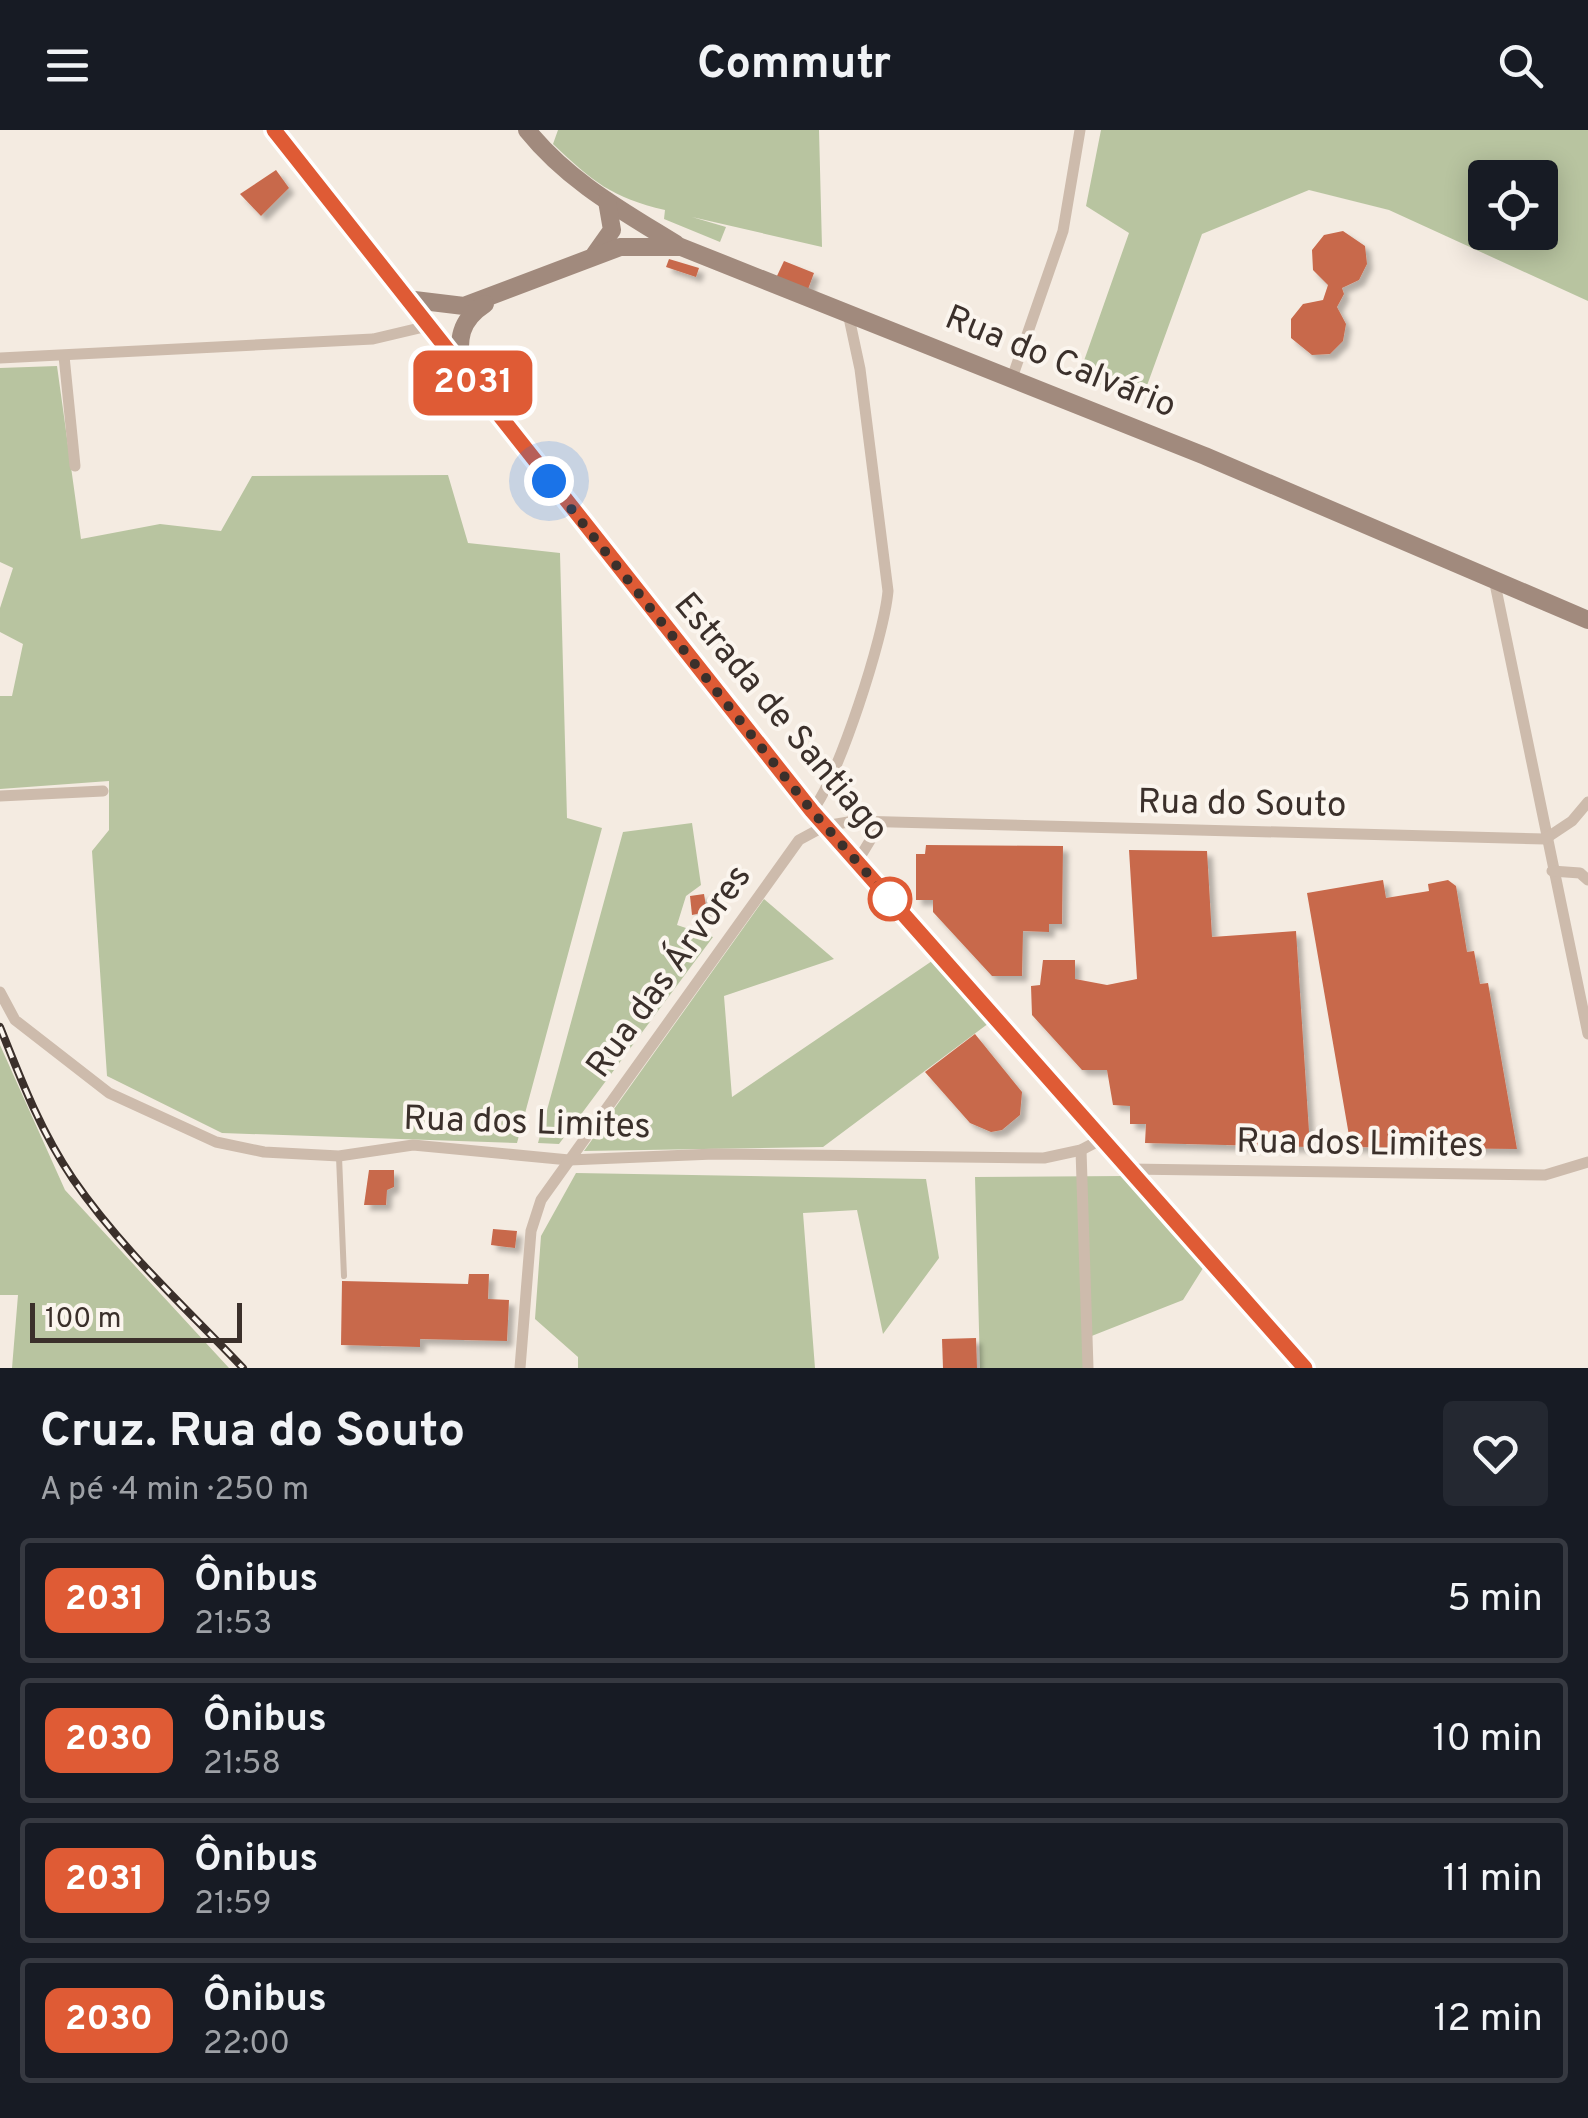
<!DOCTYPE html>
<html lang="pt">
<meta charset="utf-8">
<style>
body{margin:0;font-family:Overpass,sans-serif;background:#242831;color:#f1f3f6;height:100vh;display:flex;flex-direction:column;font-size:38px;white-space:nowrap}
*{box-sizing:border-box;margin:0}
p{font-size:32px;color:#9ea1a6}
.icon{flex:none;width:55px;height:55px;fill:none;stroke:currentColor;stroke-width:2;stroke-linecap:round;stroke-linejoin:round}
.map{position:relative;height:1238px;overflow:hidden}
.details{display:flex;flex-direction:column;background:#171b24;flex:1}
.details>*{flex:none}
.badge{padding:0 20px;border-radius:15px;font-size:35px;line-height:65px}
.fabs{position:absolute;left:1468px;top:30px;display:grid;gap:20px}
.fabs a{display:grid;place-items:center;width:90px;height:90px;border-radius:10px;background:#171b24;box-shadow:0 5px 25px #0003;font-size:50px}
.scale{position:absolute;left:30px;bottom:25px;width:212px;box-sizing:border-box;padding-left:10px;border:5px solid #3b302b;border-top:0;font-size:28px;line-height:35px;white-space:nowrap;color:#3b302b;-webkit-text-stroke:8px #fbf5ee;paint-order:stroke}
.you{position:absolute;width:50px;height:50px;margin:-25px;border:8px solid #fff;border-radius:50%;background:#1a73e8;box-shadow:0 0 0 15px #1a73e833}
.map>.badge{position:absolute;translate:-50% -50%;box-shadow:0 0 0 5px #fff}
.round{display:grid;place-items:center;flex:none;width:105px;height:105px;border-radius:10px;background:#242831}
.overview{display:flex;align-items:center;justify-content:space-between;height:170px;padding:0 40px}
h1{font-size:48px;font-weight:700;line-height:75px}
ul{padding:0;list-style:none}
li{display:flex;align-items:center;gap:30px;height:125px;margin:0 20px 15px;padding:0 20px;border:5px solid #363941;border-radius:10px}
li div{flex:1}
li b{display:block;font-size:38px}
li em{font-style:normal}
li .badge{min-width:110px;font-weight:700;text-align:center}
header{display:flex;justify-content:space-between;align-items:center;height:130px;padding:0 40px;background:#171b24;font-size:45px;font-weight:700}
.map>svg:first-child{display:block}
.green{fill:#b8c4a0;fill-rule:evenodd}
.building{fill:#c8694b;filter:url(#shadow)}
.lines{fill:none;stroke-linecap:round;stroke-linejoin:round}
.lane{stroke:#cdbbac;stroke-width:6}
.street{stroke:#cdbbac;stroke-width:11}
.secondary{stroke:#a18a7d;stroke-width:18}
.primary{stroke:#7d675c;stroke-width:18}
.rail-casing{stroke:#3b302b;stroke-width:8}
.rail{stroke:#fbf5ee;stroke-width:4;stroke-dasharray:11;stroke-linecap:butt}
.line-casing{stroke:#fff;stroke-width:22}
.line{stroke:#df5b35;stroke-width:15}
.walk{stroke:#3b302b;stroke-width:10;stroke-dasharray:0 18}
.stop-dot{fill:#fff;stroke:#df5b35;stroke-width:5}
.labels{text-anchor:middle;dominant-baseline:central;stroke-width:8;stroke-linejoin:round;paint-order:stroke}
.street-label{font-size:35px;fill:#3b302b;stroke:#fbf5ee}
</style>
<header><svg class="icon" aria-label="menu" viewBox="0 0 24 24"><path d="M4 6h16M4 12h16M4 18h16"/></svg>Commutr<svg class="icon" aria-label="search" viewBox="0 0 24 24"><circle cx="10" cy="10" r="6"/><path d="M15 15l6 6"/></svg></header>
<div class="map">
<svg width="1588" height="1238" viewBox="0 0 1588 1238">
<defs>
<filter id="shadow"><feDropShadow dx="5.5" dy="5.5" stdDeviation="2.5" flood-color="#0004"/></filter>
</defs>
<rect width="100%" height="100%" fill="#f4ebe1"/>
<!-- green -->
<g class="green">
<path d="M558 0H819L822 117 692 87 726 97 720 112 664 89 665 80C612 68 592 51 553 14Z"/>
<path d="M1101 0H1588V171L1389 80 1309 60 1202 104 1141 272 1079 245 1129 103 1086 76ZM1485 48H1540V102H1485Z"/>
<path d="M57 236 81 409 160 394 221 401 252 346 448 345 468 413 560 423 567 688 602 698 517 1013 222 1003 107 946 92 721 109 700V651L0 659V566H12L23 514 0 502V478L13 438 0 432V238Z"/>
<path d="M692 693 701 755 686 766 677 795 713 807 559 1014 538 1013 623 702Z"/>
<path d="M764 769 834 829 724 866 732 967 932 831 989 893 823 1017 584 1021Z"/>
<path d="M0 915 65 1060 229 1238H12L18 1165H0Z"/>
<path d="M576 1043 926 1049 939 1128 883 1204 857 1080 803 1083 815 1238H578V1227L535 1189 541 1106Z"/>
<path d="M1124 1046 1205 1135 1183 1170 1084 1209 1083 1238H980L975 1047Z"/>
</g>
<!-- building -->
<g class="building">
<path d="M276 40 289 58 261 86 240 64Z"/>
<path d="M1343 101 1365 116 1367 134 1359 150 1342 158 1344 164 1337 177 1346 194 1343 211 1330 224 1312 225 1291 208V189L1303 174 1323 170 1328 155 1313 140 1312 120 1324 105Z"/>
<path d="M669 129 699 138 696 147 666 137Z"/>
<path d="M784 131 814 143 807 162 776 148Z"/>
<path d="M926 715 1063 716 1062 794H1049V802L1023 801 1022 846H992L933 782V770H916V724H925Z"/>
<path d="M1129 720 1207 721 1212 807 1296 801 1310 1017 1145 1013 1146 994H1130V976L1113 975 1107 940H1082L1032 885 1031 856 1040 855 1043 830H1075V849L1107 855 1137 849Z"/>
<path d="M1383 750 1386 768 1429 761 1428 754 1448 750 1456 756 1467 822 1474 821 1480 854 1488 853 1517 1019 1351 1017 1307 763Z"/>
<path d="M704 764 707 782 692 785 690 766Z"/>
<path d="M975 904 1022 962 1020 985 1002 1000 991 1002 970 993 925 942Z"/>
<path d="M369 1040H394V1057L387 1060 386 1075H364Z"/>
<path d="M493 1099 517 1101 515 1118 491 1115Z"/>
<path d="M469 1144H489L488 1169 509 1170 507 1211 420 1209V1217L341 1215 342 1151 468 1154Z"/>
<path d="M976 1208 977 1238H943L942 1209Z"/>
</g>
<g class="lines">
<!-- lane -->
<path class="lane" d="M339 1027 344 1146"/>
<!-- street -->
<g class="street">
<path d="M64 226 75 336"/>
<path d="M0 228 373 209 428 196"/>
<path d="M1011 251 1063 101 1080 0"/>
<path d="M1494 449 1588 904"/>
<path d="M0 666 103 661"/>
<path d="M812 681C839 646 884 507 888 461L860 239 848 183"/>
<path d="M857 732 880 694"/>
<path d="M1552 741 1580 743 1588 750"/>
<path d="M0 862 15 890 109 963 216 1012 264 1022 339 1026 413 1015 569 1030 714 1024 1044 1028 1081 1020 1104 1008"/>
<path d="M1081 1020 1088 1238"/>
<path d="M1128 1039 1545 1045 1588 1032"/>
<path d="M520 1238 531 1101 541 1070 799 710 825 696 854 691 1545 709 1572 691 1588 672"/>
</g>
<!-- secondary -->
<g class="secondary">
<path d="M527 0C568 51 621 80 676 114"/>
<path d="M595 124 612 100 607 71"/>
<path d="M406 169 464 176 620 117H681L1205 326 1588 490"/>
<path d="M461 238C458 209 459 191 485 174"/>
</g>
<!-- primary -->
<path class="primary" d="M274 0 812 681 1305 1238"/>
<defs>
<path id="rail" d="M0 897C21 950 41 1002 73 1049 121 1119 185 1177 243 1238"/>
</defs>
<!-- rail casing -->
<use href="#rail" class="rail-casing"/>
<!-- rail -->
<use href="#rail" class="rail"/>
</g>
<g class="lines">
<defs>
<path id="line" d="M274 0 812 681 1305 1238"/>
</defs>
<!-- line casing -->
<use href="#line" class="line-casing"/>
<!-- line -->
<use href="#line" class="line"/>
<!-- walk -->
<path class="walk" d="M549 351 812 681 890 769"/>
</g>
<!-- markers -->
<circle class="stop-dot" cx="890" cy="769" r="20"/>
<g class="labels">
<!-- street labels -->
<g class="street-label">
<text transform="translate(1060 233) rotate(22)">Rua do Calvário</text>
<text transform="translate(780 588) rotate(50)">Estrada de Santiago</text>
<text transform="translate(1242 675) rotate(1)">Rua do Souto</text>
<text transform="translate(670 842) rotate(-54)">Rua das Árvores</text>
<text transform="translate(527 994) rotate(2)">Rua dos Limites</text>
<text transform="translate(1360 1015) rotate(1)">Rua dos Limites</text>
</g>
</g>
</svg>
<div class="fabs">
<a><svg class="icon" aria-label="locate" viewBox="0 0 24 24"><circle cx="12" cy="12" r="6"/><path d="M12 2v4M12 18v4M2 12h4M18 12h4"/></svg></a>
</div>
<div class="scale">100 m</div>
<div class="you" style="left:549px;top:351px"></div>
<b class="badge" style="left:473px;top:253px;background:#df5b35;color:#fff">2031</b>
</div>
<section class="details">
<div class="overview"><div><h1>Cruz. Rua do Souto</h1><p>A pé · 4 min · 250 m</p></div><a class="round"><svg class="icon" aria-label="heart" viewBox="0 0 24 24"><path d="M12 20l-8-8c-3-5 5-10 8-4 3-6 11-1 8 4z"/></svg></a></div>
<ul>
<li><span class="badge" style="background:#df5b35;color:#fff">2031</span><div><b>Ônibus</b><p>21:53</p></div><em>5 min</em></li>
<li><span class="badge" style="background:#df5b35;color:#fff">2030</span><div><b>Ônibus</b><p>21:58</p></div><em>10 min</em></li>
<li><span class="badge" style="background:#df5b35;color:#fff">2031</span><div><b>Ônibus</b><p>21:59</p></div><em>11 min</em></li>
<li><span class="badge" style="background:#df5b35;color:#fff">2030</span><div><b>Ônibus</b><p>22:00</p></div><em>12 min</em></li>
</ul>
</section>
